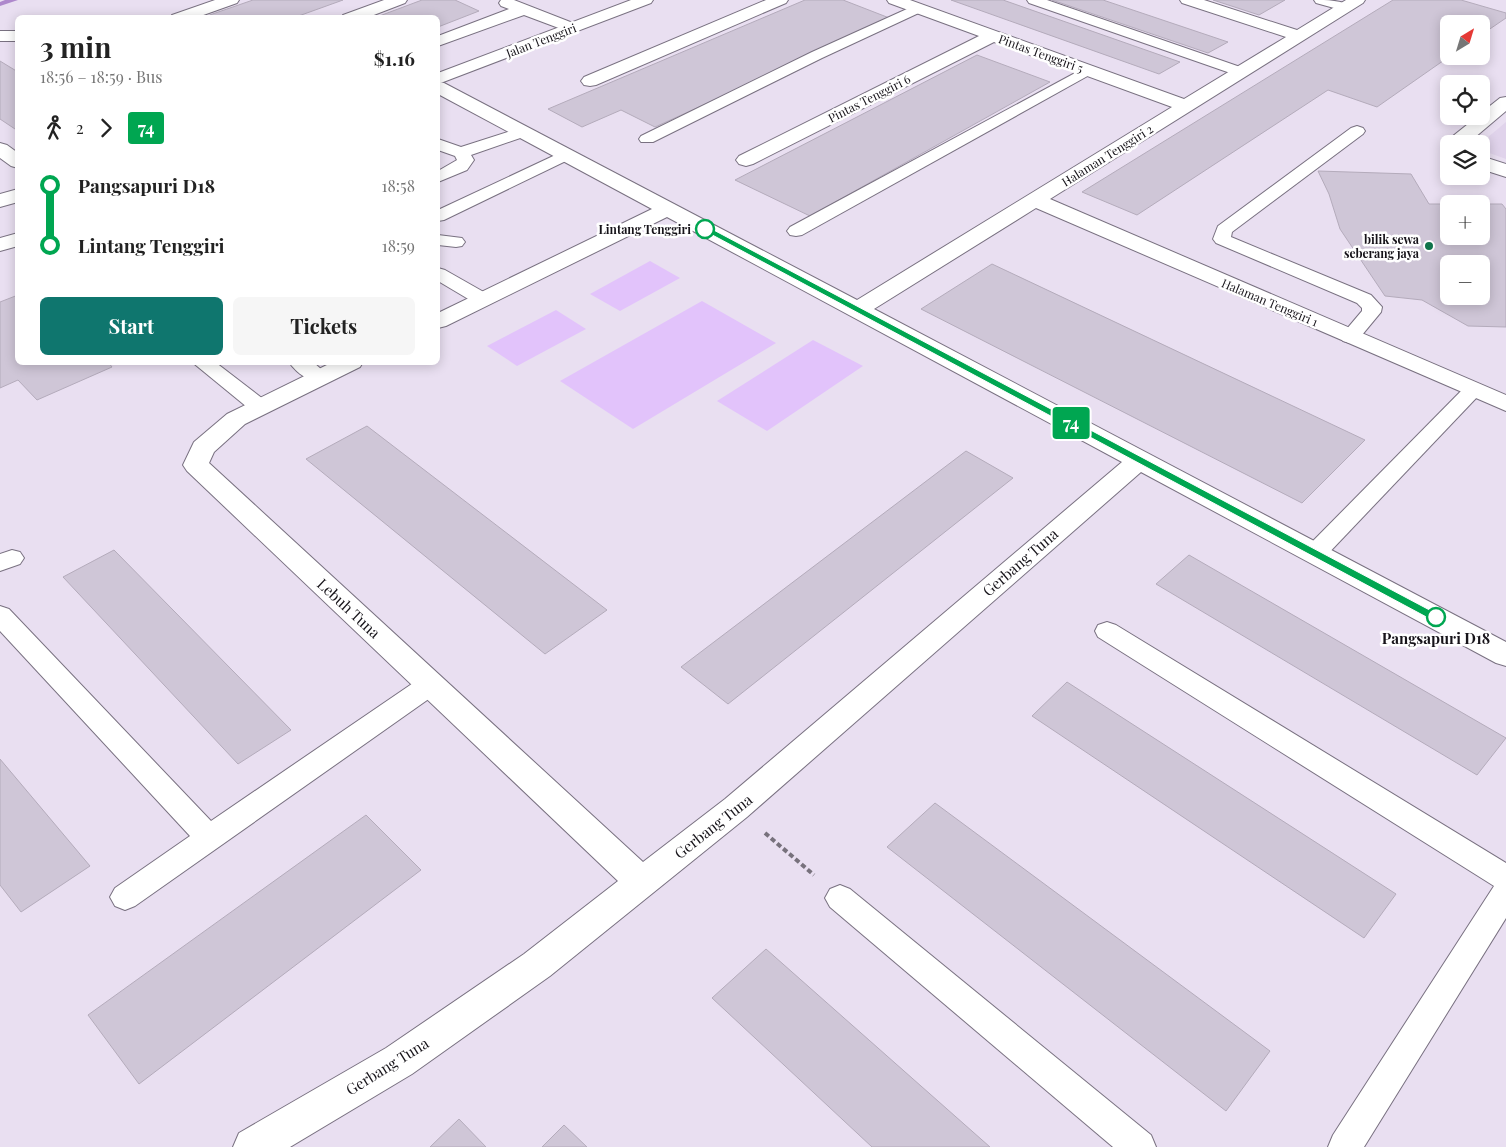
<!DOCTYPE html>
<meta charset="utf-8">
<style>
body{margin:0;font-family:"Playfair Display",serif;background:#f6f6f6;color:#222;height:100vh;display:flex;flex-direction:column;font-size:19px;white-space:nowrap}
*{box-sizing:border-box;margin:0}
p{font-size:16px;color:#767676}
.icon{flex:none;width:28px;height:28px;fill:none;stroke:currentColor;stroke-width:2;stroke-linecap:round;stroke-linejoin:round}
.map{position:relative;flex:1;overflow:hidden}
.side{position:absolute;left:15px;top:15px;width:425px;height:350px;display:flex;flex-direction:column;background:#fff;border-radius:8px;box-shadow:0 2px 12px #0003}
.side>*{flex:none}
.badge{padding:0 10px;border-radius:4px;font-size:18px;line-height:32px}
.needle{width:32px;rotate:38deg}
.buttons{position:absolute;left:1440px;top:15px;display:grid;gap:10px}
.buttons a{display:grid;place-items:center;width:50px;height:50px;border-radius:8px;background:#fff;box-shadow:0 2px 12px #0003;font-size:25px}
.map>.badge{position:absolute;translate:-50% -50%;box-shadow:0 0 0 2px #fff}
.legs{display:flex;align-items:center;gap:8px;height:55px;padding:0 25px;font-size:16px}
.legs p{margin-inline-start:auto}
.head{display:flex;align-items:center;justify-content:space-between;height:85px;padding:0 25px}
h1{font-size:28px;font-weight:700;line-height:38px}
.primary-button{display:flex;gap:10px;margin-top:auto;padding:10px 25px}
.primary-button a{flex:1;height:58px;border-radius:8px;background:#0f766e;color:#fff;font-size:20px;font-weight:700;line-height:58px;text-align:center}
.primary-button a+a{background:#f6f6f6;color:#222}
ul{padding:0 25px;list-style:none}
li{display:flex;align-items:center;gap:18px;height:60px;font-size:19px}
li i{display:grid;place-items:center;width:8px;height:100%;margin:0 6px;background:currentColor}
li i::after{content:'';width:12px;height:12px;margin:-6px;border:4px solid;border-radius:50%;background:#fff}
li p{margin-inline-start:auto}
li:first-child i{background:linear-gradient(#0000 50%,currentColor 0)}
li:last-child i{background:linear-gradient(currentColor 50%,#0000 0)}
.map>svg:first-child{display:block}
.built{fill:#e0d3eb}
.green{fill:#e2c3fb}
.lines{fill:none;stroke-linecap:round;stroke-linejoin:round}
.stream{fill:#ae88cc;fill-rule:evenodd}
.building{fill:#cfc6d7;stroke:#b4abbb;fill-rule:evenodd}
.lane-casing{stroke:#797181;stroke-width:2}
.street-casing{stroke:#797181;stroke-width:2}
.secondary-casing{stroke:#797181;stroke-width:2}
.path{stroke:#77717c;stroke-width:4;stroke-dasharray:5 3;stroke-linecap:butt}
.lane{fill:#fff;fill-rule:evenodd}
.street{fill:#fff;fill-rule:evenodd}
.secondary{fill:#fff;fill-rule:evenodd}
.line-1{fill:#00a651;stroke:#fff}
.stop-1-dot{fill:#fff;stroke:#00a651;stroke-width:2.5}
.poi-dot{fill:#10744b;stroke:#fff;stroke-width:2}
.labels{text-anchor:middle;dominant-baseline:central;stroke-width:5;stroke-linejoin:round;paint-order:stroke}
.far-street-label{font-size:12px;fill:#161319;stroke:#fff}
.far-stop-label{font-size:12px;font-weight:bold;fill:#161319;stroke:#fff;text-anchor:end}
.far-poi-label{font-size:12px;font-weight:bold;fill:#161319;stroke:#fff;text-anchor:end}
.street-label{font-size:15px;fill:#161319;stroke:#fff}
.stop-label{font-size:15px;font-weight:bold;fill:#161319;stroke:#fff}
</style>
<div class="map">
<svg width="1506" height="1147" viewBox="0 0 1506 1147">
<rect width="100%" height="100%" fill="#e9dff1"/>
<!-- built -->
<path class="built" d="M1506 122V159L1481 150 1480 144Z"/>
<!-- green -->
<g class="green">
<path d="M650 261 680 278 620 311 590 294Z"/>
<path d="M702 301 776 343 633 429 560 381Z"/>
<path d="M556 310 586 329 517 366 487 346Z"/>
<path d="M813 340 863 366 767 431 717 401Z"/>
</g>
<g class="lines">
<!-- stream -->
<path class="stream" d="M5 0H18L0 6V2Z"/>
</g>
<!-- building -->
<g class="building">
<path d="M253 0H343L293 18H201Z"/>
<path d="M422 0H455L479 11 438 27V18H374Z"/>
<path d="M805 0H843L892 19 655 127 621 110 582 127 548 109Z"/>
<path d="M951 0H1003L1180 62 1159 74Z"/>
<path d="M1052 0H1103L1228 42 1208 53Z"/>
<path d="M1213 0H1285L1259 15Z"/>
<path d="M1393 0H1461L1506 13V18L1481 35V24H1449L1450 56 1377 107 1328 90 1137 215 1082 192Z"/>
<path d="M977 55 1050 82 810 216 735 180Z"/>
<path d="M0 61 18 72V131L0 119Z"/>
<path d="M1318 171 1411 174 1429 204H1449V236H1481V204H1502L1506 209V327L1468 326 1422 300 1385 296 1340 229 1329 194ZM1449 264H1481V296H1449Z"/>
<path d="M992 264 1365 440 1302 503 921 309Z"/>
<path d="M18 295V362H108L112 367 37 400 18 380 0 388V302Z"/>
<path d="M367 426 607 610 545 654 306 459Z"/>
<path d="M966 451 1013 478 728 704 681 667Z"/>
<path d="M114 550 291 730 238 764 63 577Z"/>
<path d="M1189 555 1506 738 1477 775 1156 584Z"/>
<path d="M1067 682 1396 894 1364 938 1032 716Z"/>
<path d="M0 759 90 866 21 912 0 885Z"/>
<path d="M935 803 1270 1051 1226 1111 887 847Z"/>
<path d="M366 815 421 870 139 1084 88 1015Z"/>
<path d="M766 949 990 1147H872L712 998Z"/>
<path d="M459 1119 486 1147H430Z"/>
<path d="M564 1125 587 1147H542Z"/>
</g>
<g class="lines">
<defs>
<g id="lane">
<path d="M1027 0H1047L1246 69 1248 72 1246 75H1236L1029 3Z"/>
<path d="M1314 0C1326 0 1343 0 1352 7L1345 11 1316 3Z"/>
<path d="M918 4 925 8 923 11 822 58 653 142H641L639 139 641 136 812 52Z"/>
<path d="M1088 66 1093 67 1095 70 1093 73 802 235 796 236 790 235 787 231 790 227Z"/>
<path d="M1357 126 1363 128 1365 131 1363 134 1232 232 1231 237 1371 295 1382 307 1381 312 1357 341 1350 343 1343 341 1340 337 1362 311V308L1357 303 1216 243 1213 239 1218 226 1351 128Z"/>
<path d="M523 127 529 129 531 132 529 135 471 155 474 160 467 170 438 182V171L457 160 455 156 438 150V139L461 147Z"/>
<path d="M566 150 572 152 574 155 572 158 444 220 438 221V210Z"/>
<path d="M438 235 462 238 465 242 462 246 456 247 438 245Z"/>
<path d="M438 268 445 270 489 295 491 299 489 303 482 305 475 303 438 281Z"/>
<path d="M192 362H215L267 402 270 407 267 412 260 413 253 412Z"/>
<path d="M289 362H313L331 378 328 382C314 386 297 374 289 362Z"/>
<path d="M1473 384 1480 386 1483 390 1480 394 1323 559 1315 561 1307 559 1303 553 1307 547 1466 386Z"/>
<path d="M12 550 20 552 24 558 20 564 0 571V554Z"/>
<path d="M0 606 9 609 211 821 422 677 431 674 440 677 444 684 440 691 135 906 125 910 115 906 110 897 115 888 190 836 0 631Z"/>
<path d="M1107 622 1116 625 1506 863V918L1364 1147H1328L1333 1135 1494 886 1098 637 1095 631 1098 625Z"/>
<path d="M840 885 850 889 1151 1135 1156 1147H1113L830 907 825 898 830 889Z"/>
</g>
<g id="street">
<path d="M215 0H239L237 3 195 18H170L172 15Z"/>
<path d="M384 0H407L405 3 366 18H341L343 15Z"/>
<path d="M501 0H514L578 25 580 28 578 31 572 33 524 15 438 46V36L509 9 501 6 499 3Z"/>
<path d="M766 0H788L786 3 596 85 590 86 584 85 581 81 584 77Z"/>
<path d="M887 0H910L1184 99 1286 37 1182 3 1180 0H1204L1297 30 1346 0H1365L1363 3 1050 199 1506 395V411L1036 208 874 309 1506 642V666L1496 663 1141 472 747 817 550 976 412 1074 290 1147H233L239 1133 386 1048 524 954 618 881 187 471 183 465 194 442 227 414 333 362H363L360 367 245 424 214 452 209 463 643 862 725 799 1122 462 667 217 446 326 438 328V313L652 209 438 94V82L444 83 857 300 1172 107 994 42 753 164 746 166 739 164 736 160 739 156 979 36 889 3Z"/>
<rect x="0" y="31" width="18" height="10"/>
<path d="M1506 97V111L1467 144H1449L1448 148 1446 144 1448 140 1478 116H1481V113L1500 98Z"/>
<path d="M0 143 7 145 18 153V168L11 166 0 158Z"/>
<path d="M1481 156 1506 164V177L1481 169Z"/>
<path d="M18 189V202L0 207V194Z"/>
</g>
<g id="secondary">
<path d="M631 0H653L651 3 438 84V73Z"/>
<path d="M18 233V246L0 251V238Z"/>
</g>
</defs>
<!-- lane casing -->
<use href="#lane" class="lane-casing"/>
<!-- street casing -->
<use href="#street" class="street-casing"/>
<!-- secondary casing -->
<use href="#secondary" class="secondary-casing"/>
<!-- path -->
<path class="path" d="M765 833 814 875"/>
<!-- lane -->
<use href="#lane" class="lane"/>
<!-- street -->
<use href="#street" class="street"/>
<!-- secondary -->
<use href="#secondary" class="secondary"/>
</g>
<!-- line-1 -->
<path class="line-1" d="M703 227H708L1439 615 1441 617 1436 621 1432 620 703 230Z"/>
<!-- markers -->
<g class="stop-1-dot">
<circle cx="705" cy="229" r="9"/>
<circle cx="1436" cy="617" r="9"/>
</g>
<circle class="poi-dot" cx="1429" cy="246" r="5"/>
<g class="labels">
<!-- far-street labels -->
<g class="far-street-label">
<text transform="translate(541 40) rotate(-21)">Jalan Tenggiri</text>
<text transform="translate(1041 53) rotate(20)">Pintas Tenggiri 5</text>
<text transform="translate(869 98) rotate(-27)">Pintas Tenggiri 6</text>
<text transform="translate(1107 155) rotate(-32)">Halaman Tenggiri 2</text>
<text transform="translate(1270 302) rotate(23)">Halaman Tenggiri 1</text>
</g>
<!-- far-stop labels -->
<g class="far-stop-label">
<text x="691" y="229">Lintang Tenggiri</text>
</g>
<!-- far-poi labels -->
<g class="far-poi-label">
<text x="1419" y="239">bilik sewa<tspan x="1419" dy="14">seberang jaya</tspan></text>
</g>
<!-- street labels -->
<g class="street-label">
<text transform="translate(1020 562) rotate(-41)">Gerbang Tuna</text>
<text transform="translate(349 608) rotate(43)">Lebuh Tuna</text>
<text transform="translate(713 826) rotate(-38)">Gerbang Tuna</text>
<text transform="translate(387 1066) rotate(-32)">Gerbang Tuna</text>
</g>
<!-- stop labels -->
<g class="stop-label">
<text x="1436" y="638">Pangsapuri D18</text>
</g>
</g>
</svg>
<div class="buttons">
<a><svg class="needle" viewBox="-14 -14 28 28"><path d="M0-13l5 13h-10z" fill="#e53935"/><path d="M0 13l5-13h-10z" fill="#767676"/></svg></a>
<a><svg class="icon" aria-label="locate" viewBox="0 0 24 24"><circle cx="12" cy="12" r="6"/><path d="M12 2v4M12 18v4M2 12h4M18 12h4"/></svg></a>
<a><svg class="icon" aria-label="layers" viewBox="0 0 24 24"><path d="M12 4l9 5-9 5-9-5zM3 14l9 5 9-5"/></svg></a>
<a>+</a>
<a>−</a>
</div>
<b class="badge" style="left:1071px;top:423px;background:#00a651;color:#fff">74</b>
<section class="side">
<div class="head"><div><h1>3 min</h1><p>18:56 – 18:59 · Bus</p></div><b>$1.16</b></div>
<div class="legs"><svg class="icon" aria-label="walk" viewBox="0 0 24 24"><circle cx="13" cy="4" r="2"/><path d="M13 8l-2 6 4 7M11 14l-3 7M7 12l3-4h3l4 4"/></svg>2<svg class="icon" aria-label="forward" viewBox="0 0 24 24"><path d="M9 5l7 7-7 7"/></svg><b class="badge" style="background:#00a651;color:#fff">74</b></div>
<ul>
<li><i style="color:#00a651"></i><b>Pangsapuri D18</b><p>18:58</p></li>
<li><i style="color:#00a651"></i><b>Lintang Tenggiri</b><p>18:59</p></li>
</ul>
<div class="primary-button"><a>Start</a><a>Tickets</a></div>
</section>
</div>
